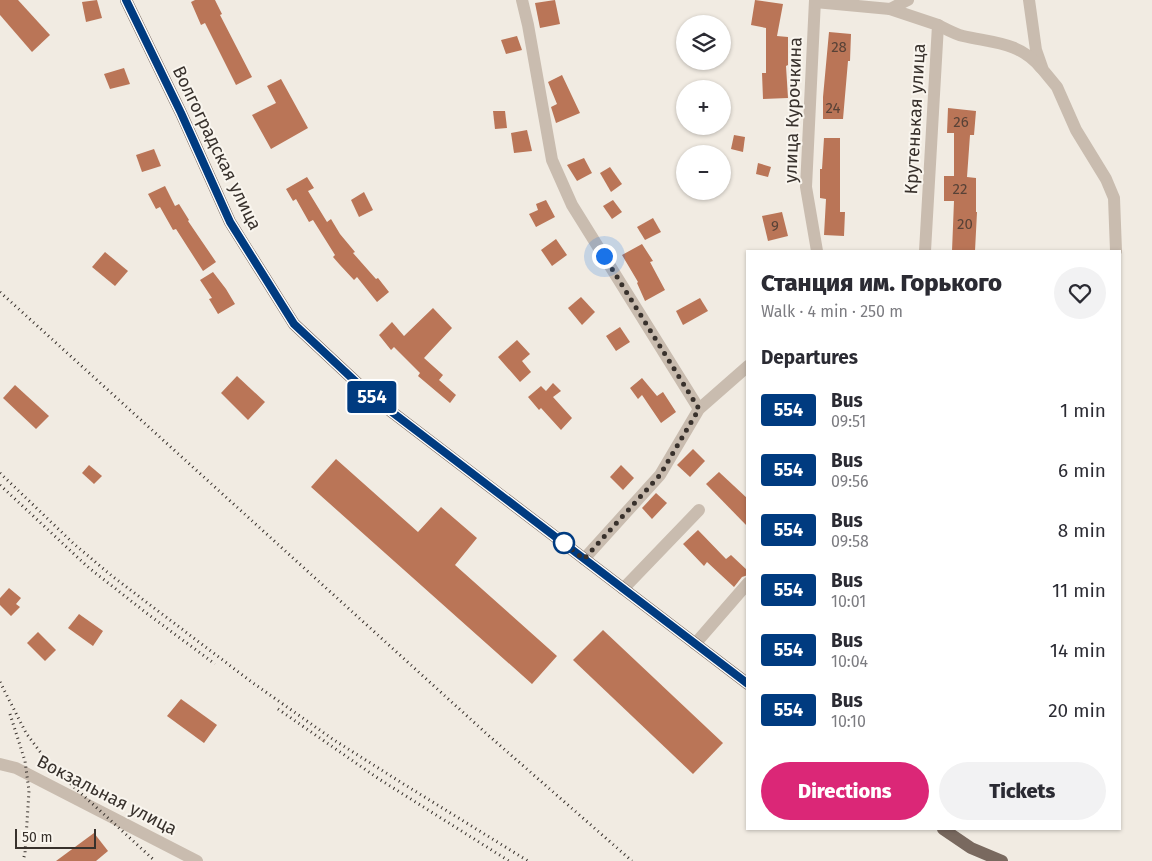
<!DOCTYPE html>
<meta charset="utf-8">
<style>
body{margin:0;font-family:"Fira Sans",sans-serif;background:#f2f2f3;color:#2b2b33;height:100vh;display:flex;flex-direction:column;font-size:19px;white-space:nowrap}
*{box-sizing:border-box;margin:0}
p{font-size:16px;color:#7c7c81}
.icon{flex:none;width:28px;height:28px;fill:none;stroke:currentColor;stroke-width:2;stroke-linecap:round;stroke-linejoin:round}
.map{position:relative;flex:1;overflow:hidden}
.sheet{position:absolute;left:746px;top:250px;width:375px;height:580px;display:flex;flex-direction:column;background:#fff;border-radius:0px;box-shadow:0 1px 4px #0004}
.sheet>*{flex:none}
.badge{padding:0 10px;border-radius:4px;font-size:18px;line-height:32px}
.fabs{position:absolute;left:676px;top:15px;display:grid;gap:10px}
.fabs a{display:grid;place-items:center;width:55px;height:55px;border-radius:50%;background:#fff;box-shadow:0 1px 4px #0004;font-size:25px}
.scale{position:absolute;left:15px;bottom:12px;width:81px;box-sizing:border-box;padding-left:5px;border:2px solid #38312c;border-top:0;font-size:14px;line-height:18px;white-space:nowrap;color:#38312c;-webkit-text-stroke:4px #f9f5ee;paint-order:stroke}
.you{position:absolute;width:25px;height:25px;margin:-12px;border:4px solid #fff;border-radius:50%;background:#1a73e8;box-shadow:0 0 0 8px #1a73e833}
.map>.badge{position:absolute;translate:-50% -50%;box-shadow:0 0 0 2px #fff}
h2{padding:0 15px;font-size:19px;line-height:45px}
.round{display:grid;place-items:center;flex:none;width:52px;height:52px;border-radius:26px;background:#f2f2f3}
.overview{display:flex;align-items:center;justify-content:space-between;height:85px;padding:0 15px}
h1{font-size:24px;font-weight:800;line-height:38px}
.action{display:flex;gap:10px;margin-top:auto;padding:10px 15px}
.action a{flex:1;height:58px;border-radius:30px;background:#db2777;color:#fff;font-size:20px;font-weight:800;line-height:58px;text-align:center}
.action a+a{background:#f2f2f3;color:#2b2b33}
ul{padding:0;list-style:none}
li{display:flex;align-items:center;gap:15px;height:60px;padding:0 15px}
li div{flex:1}
li b{display:block;font-size:19px}
li em{font-style:normal}
li .badge{min-width:55px;font-weight:700;text-align:center}
.map>svg:first-child{display:block}
.building{fill:#ba7557}
.lines{fill:none;stroke-linecap:round;stroke-linejoin:round}
.minor{stroke:#c9bcaf;stroke-width:12}
.major{stroke:#79695f;stroke-width:12}
.rail{stroke:#38312c;stroke-width:3;stroke-dasharray:1 4;stroke-linecap:butt}
.line-casing{stroke:#fff;stroke-width:11}
.line{stroke:#003b80;stroke-width:8}
.walk{stroke:#38312c;stroke-width:5;stroke-dasharray:0 9}
.stop-dot{fill:#fff;stroke:#003b80;stroke-width:2.5}
.labels{text-anchor:middle;dominant-baseline:central;stroke-width:4;stroke-linejoin:round;paint-order:stroke}
.number-label{font-size:15px;fill:#584237}
.street-label{font-size:18px;fill:#38312c;stroke:#f9f5ee}
</style>
<div class="map">
<svg width="1152" height="861" viewBox="0 0 1152 861">
<rect width="100%" height="100%" fill="#f1ebe2"/>
<!-- building -->
<g class="building">
<path d="M0 0H18L50 35 32 52 0 15Z"/>
<path d="M97 0 102 18 86 22 82 2Z"/>
<path d="M195 0H215L222 14 220 15 252 77 236 85 205 23 201 25 191 2Z"/>
<path d="M555 0 560 24 540 28 535 3Z"/>
<path d="M755 0 783 4 777 36 788 37V65L786 66 788 98 763 99 762 73H766V28L751 25Z"/>
<path d="M829 32 851 34 850 61H848L843 119H823V97Z"/>
<path d="M517 36 522 50 506 54 501 40Z"/>
<path d="M124 68 130 84 110 89 104 74Z"/>
<path d="M562 75 580 113 556 123 551 107 557 104 548 82Z"/>
<path d="M281 79 308 128 271 149 252 115 276 103 267 86Z"/>
<path d="M948 108 976 111 974 135H970L967 177 976 178V212H977L975 251H952L954 201H944V176H954V133H947Z"/>
<path d="M493 111H505L507 128 495 129Z"/>
<path d="M527 130 532 151 514 153 511 133Z"/>
<path d="M734 135 745 137 743 152 731 149Z"/>
<path d="M824 138H840V212H845L844 236 824 235 826 199 820 198V169H822Z"/>
<path d="M154 149 161 166 142 172 136 155Z"/>
<path d="M584 158 592 173 577 181 567 165Z"/>
<path d="M758 163 771 167 768 177 756 174Z"/>
<path d="M610 167 622 184 611 192 600 173Z"/>
<path d="M307 177 314 188 308 191 327 222 331 219 340 234 355 252 353 253 376 279 378 278 389 292 377 302 357 277 354 280 340 265 333 257 335 255 313 220 309 222 296 199 293 201 286 189Z"/>
<path d="M165 186 175 206 179 204 189 220 188 221 216 262 203 271 176 229 173 230 160 207 156 209 148 194Z"/>
<path d="M364 192 373 210 359 217 351 200Z"/>
<path d="M546 200 555 217 536 227 529 214 538 210 536 204Z"/>
<path d="M613 200 622 212 612 219 603 206Z"/>
<path d="M782 212 788 236 768 241 762 216Z"/>
<path d="M653 218 661 232 645 240 637 227Z"/>
<path d="M556 239 567 255 552 266 541 250Z"/>
<path d="M642 244 653 261 650 262 665 290 645 301 637 283 638 282 622 255Z"/>
<path d="M105 252 128 271 115 286 92 267Z"/>
<path d="M213 272 226 289 235 304 218 314 209 299 212 298 200 280Z"/>
<path d="M581 297 595 312 582 325 568 308Z"/>
<path d="M700 298 708 311 683 325 676 311Z"/>
<path d="M433 308 452 328 424 358 443 375 439 380 456 395 450 403 418 376 420 373 394 347 391 350 379 335 392 322 404 336Z"/>
<path d="M620 327 630 342 616 351 606 336Z"/>
<path d="M517 340 530 354 522 361 531 372 520 382 498 357Z"/>
<path d="M237 376 265 402 248 420 221 393Z"/>
<path d="M642 378 657 396 663 392 676 412 661 423 642 395 638 399 630 388Z"/>
<path d="M553 383 561 391 553 397 572 418 561 430 541 408 539 410 528 397 541 386 546 391Z"/>
<path d="M15 385 49 416 36 429 3 398Z"/>
<path d="M693 449 705 461 690 477 677 465Z"/>
<path d="M336 459 418 532 441 507 477 538 455 565 557 656 532 684 311 487Z"/>
<path d="M89 465 102 476 94 484 82 473Z"/>
<path d="M621 465 634 478 623 490 610 477Z"/>
<path d="M719 472 748 499V527L706 484Z"/>
<path d="M656 493 667 503 652 519 642 508Z"/>
<path d="M698 530 726 559 731 555 748 571V575L742 577 734 587 707 562 704 566 683 544Z"/>
<path d="M9 588 21 598 16 604 20 607 11 616 0 605V598Z"/>
<path d="M79 614 103 631 93 646 68 628Z"/>
<path d="M603 630 723 743 693 774 573 660Z"/>
<path d="M38 632 56 650 45 661 27 643Z"/>
<path d="M181 699 217 725 204 743 167 716Z"/>
<path d="M94 833 108 851 96 861H56Z"/>
</g>
<g class="lines">
<!-- minor -->
<g class="minor">
<path d="M522 0 528 25 552 160 572 205 699 409"/>
<path d="M815 0 806 187 817 251"/>
<path d="M1029 0 1036 50 1043 70 1057 87 1076 130 1106 179 1114 198 1116 251"/>
<path d="M815 2 890 9 938 25 925 251"/>
<path d="M890 9 908 0"/>
<path d="M938 25C946 29 955 34 963 36 993 43 1020 42 1041 68"/>
<path d="M584 559 660 475 699 409 748 366"/>
<path d="M623 589 699 510"/>
<path d="M695 644 748 583"/>
<path d="M0 764 16 768 197 861"/>
</g>
<!-- major -->
<g class="major">
<path d="M126 0 181 113 230 222 294 324 371 396 748 684"/>
<path d="M943 829 971 848 1002 861"/>
</g>
<!-- rail -->
<g class="rail">
<path d="M0 292 488 735 632 861"/>
<path d="M0 473 74 544 112 576 253 683 334 740 402 783 528 861"/>
<path d="M0 485 89 568 149 615 215 664"/>
<path d="M0 682 26 733 50 765 155 861"/>
<path d="M278 709 379 779 509 861"/>
<path d="M10 714 25 761 29 791 25 853 23 861"/>
</g>
</g>
<g class="lines">
<defs>
<path id="line" d="M126 0 181 113 230 222 294 324 371 396 748 684"/>
</defs>
<!-- line casing -->
<use href="#line" class="line-casing"/>
<!-- line -->
<use href="#line" class="line"/>
<!-- walk -->
<path class="walk" d="M564 543 561 541 584 559 660 475 699 409 604 256"/>
</g>
<!-- markers -->
<circle class="stop-dot" cx="564" cy="543" r="10"/>
<g class="labels">
<!-- number labels -->
<g class="number-label">
<text x="839" y="47">28</text>
<text x="833" y="108">24</text>
<text x="961" y="122">26</text>
<text x="960" y="189">22</text>
<text x="965" y="224">20</text>
<text x="775" y="226">9</text>
</g>
<!-- street labels -->
<g class="street-label">
<text transform="translate(793 110) rotate(-88)">улица Курочкина</text>
<text transform="translate(915 119) rotate(-87)">Крутенькая улица</text>
<text transform="translate(217 148) rotate(64)">Волгоградская улица</text>
<text transform="translate(107 795) rotate(27)">Вокзальная улица</text>
</g>
</g>
</svg>
<div class="fabs">
<a><svg class="icon" aria-label="layers" viewBox="0 0 24 24"><path d="M12 4l9 5-9 5-9-5zM3 14l9 5 9-5"/></svg></a>
<a>+</a>
<a>−</a>
</div>
<div class="scale">50 m</div>
<div class="you" style="left:604px;top:256px"></div>
<b class="badge" style="left:372px;top:397px;background:#003b80;color:#fff">554</b>
<section class="sheet">
<div class="overview"><div><h1>Станция им. Горького</h1><p>Walk · 4 min · 250 m</p></div><a class="round"><svg class="icon" aria-label="heart" viewBox="0 0 24 24"><path d="M12 20l-8-8c-3-5 5-10 8-4 3-6 11-1 8 4z"/></svg></a></div>
<h2>Departures</h2>
<ul>
<li><span class="badge" style="background:#003b80;color:#fff">554</span><div><b>Bus</b><p>09:51</p></div><em>1 min</em></li>
<li><span class="badge" style="background:#003b80;color:#fff">554</span><div><b>Bus</b><p>09:56</p></div><em>6 min</em></li>
<li><span class="badge" style="background:#003b80;color:#fff">554</span><div><b>Bus</b><p>09:58</p></div><em>8 min</em></li>
<li><span class="badge" style="background:#003b80;color:#fff">554</span><div><b>Bus</b><p>10:01</p></div><em>11 min</em></li>
<li><span class="badge" style="background:#003b80;color:#fff">554</span><div><b>Bus</b><p>10:04</p></div><em>14 min</em></li>
<li><span class="badge" style="background:#003b80;color:#fff">554</span><div><b>Bus</b><p>10:10</p></div><em>20 min</em></li>
</ul>
<div class="action"><a>Directions</a><a>Tickets</a></div>
</section>
</div>
